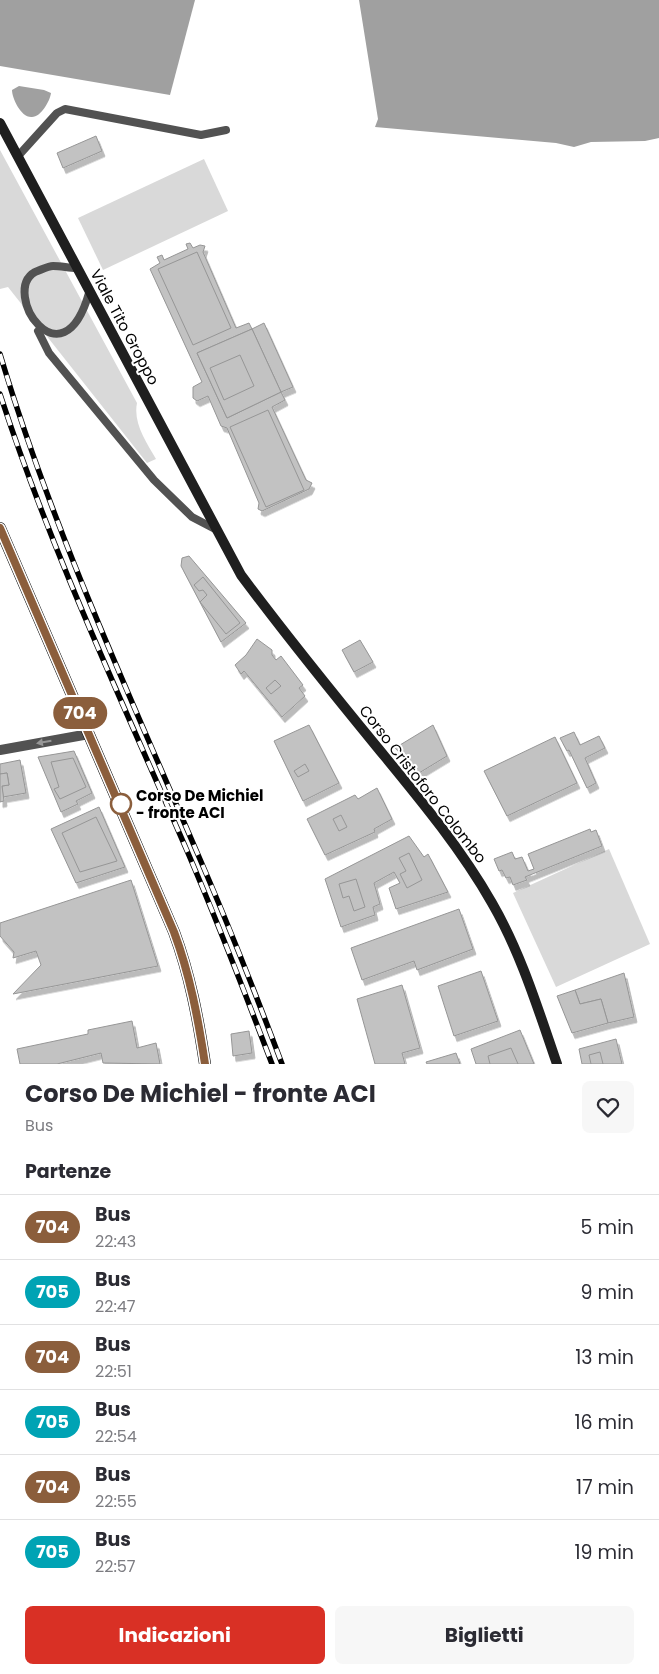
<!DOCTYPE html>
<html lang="it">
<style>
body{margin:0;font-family:Poppins,sans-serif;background:#f7f7f7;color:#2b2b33;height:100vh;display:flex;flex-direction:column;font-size:19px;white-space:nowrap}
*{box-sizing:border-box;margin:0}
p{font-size:16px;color:#7c7c81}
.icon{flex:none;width:28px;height:28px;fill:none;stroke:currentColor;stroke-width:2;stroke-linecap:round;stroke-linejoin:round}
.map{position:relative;height:1064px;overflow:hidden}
.drawer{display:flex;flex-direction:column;background:#fff;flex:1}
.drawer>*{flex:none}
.badge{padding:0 10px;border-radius:16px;font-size:18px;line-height:32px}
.map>.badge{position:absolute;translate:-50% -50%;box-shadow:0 0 0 2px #fff}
h2{padding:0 25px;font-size:19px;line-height:45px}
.round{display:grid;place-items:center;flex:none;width:52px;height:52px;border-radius:8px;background:#f7f7f7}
.headline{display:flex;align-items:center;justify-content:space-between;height:85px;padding:0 25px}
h1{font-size:24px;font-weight:700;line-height:38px}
.button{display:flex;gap:10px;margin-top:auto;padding:10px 25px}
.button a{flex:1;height:58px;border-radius:8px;background:#d93025;color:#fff;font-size:20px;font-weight:700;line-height:58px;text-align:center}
.button a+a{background:#f7f7f7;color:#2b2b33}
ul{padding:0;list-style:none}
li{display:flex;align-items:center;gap:15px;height:65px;padding:0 25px;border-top:1px solid #e1e1e2}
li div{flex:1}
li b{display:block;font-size:19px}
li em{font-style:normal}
li .badge{min-width:55px;font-weight:700;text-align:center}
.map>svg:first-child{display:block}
.green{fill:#d9d9d9}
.water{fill:#a0a0a0}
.building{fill:#c2c2c2;stroke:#969696;filter:url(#shadow)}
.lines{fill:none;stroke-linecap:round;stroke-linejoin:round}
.lane{stroke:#525252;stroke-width:8}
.street{stroke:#525252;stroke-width:10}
.secondary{stroke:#1f1f1f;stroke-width:10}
.primary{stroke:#000;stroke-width:12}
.rail-casing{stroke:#000;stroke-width:5.5}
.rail{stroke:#fff;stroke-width:4;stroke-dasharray:11;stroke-linecap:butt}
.oneway{fill:#979797}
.line-casing{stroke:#fff;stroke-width:11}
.line{stroke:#8b5e3c;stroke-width:8}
.stop-dot{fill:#fff;stroke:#8b5e3c;stroke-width:2.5}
.labels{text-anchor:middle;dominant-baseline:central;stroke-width:4;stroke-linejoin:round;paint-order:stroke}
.street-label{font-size:15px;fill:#000;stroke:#fff}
.stop-label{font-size:15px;font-weight:bold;fill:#000;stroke:#fff;text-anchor:start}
</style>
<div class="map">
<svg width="659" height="1064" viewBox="0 0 659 1064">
<defs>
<filter id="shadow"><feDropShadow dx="3" dy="5.5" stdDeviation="0" flood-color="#0004"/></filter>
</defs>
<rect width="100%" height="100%" fill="#fff"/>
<!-- green -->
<g class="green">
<path d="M0 150 137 403C133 423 146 442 156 459L147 463 8 287 0 289Z"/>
<path d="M204 159 228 211 103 270 78 218Z"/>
<path d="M609 849 650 944 556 987 513 893Z"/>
</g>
<!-- water -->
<g class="water">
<path d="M0 0H195L170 95 0 66Z"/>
<path d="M359 0H659V138L645 141 591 142 574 147 556 143 375 127 378 119Z"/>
<path d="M19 86 44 90 51 93C50 101 41 117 32 117 21 118 12 98 12 90Z"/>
</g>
<!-- building -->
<g class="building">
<path d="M96 136 102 151 63 168 57 153Z"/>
<path d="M190 243 193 248 200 245 205 246 203 252 236 328 249 323 252 329 197 353 227 418 281 392 285 400 272 407 306 480 312 483 309 489 262 511 258 509 259 503 227 428 221 426 208 396 197 401 193 398V387L202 382 150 269 160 263 157 257 162 255 164 260 188 249 186 244Z"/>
<path d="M197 252 231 328 193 345 158 269Z"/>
<path d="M264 323 293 387 281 392 252 329Z"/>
<path d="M252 329 281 392 227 418 197 353Z"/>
<path d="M240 355 254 386 224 400 210 368Z"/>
<path d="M268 410 304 490 266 507 230 427Z"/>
<path d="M189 556 246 623 221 642 181 566 182 558Z"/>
<path d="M203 577 240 623 226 634 200 602 207 595 203 590 199 591 194 585Z"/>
<path d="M257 639 272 650V655L276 660 281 656 303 685 299 688 305 696 282 717 244 671 241 674 235 665 246 655Z"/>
<path d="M360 640 373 662 354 672 342 650Z"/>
<path d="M275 680 281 686 271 694 266 688Z"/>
<path d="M309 725 339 783 303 801 274 741Z"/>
<path d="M433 725 447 756 419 773 395 748Z"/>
<path d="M574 732 580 745 599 736 605 748 585 758 596 783 587 788 569 750 567 751 560 738Z"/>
<path d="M555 737 577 783 507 816 484 771Z"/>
<path d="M74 751 92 793 76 801 78 804 61 812 38 757Z"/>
<path d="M73 758 86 787 60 799 54 789 59 787 51 762Z"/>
<path d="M20 760 26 793 3 797 2 786 9 785 7 773 0 774V764Z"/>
<path d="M305 764 309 771 298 777 294 771Z"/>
<path d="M7 773 9 785 2 786 4 801 0 802V774Z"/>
<path d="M377 788 392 819 374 829 375 832 325 855 307 819 355 795 358 799Z"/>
<path d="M99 807 125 867 76 883 51 829Z"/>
<path d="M341 815 347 827 339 831 333 819Z"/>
<path d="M96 817 117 861 80 872 62 833Z"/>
<path d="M590 829 591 832 596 830 602 846 525 877 527 880 513 885 510 877 506 878 502 870 499 871 494 859 512 852 515 859 522 857 528 871 534 869 528 854Z"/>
<path d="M409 836 424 857 428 854 448 892 396 909 389 888 400 883 394 872 374 883 380 904 373 907 375 915 341 927 325 879Z"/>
<path d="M409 853 422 880 407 888 400 874 406 871 399 858Z"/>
<path d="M356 879 365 907 354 911 349 896 343 898 339 884Z"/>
<path d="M131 880 158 966 13 994 41 965 36 951 13 958 14 952 0 936V923Z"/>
<path d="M459 909 473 949 417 970 414 961 362 980 351 948Z"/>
<path d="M481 971 498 1021 454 1036 438 986Z"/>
<path d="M624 973 634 1017 608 1023 601 999 580 1004 575 990Z"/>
<path d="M402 985 420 1048 402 1053 405 1064H375L357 999Z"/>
<path d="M575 990 580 1004 601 999 608 1023 572 1033 557 996Z"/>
<path d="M132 1021 137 1048 156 1043 160 1064 103 1063 101 1053 57 1064H20L17 1049 88 1034V1030Z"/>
<path d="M520 1030 534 1064H476L471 1049Z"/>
<path d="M249 1031 252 1053 233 1056 231 1034Z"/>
<path d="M616 1039 622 1064H582L579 1049Z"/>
<path d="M511 1048 518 1064H490L488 1056Z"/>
<path d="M600 1052 603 1064H591L589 1055Z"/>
<path d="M456 1053 460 1064H427L426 1062Z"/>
</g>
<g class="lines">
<!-- lane -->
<g class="lane">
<path d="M19 155 57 113 65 109 201 135 226 130"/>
<path d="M76 268C69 268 61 266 53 266 48 266 41 270 35 272 0 292 62 387 89 293"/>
<path d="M38 331 49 353 154 480 192 517 215 529"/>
</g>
<!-- street -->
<path class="street" d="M0 750 89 734"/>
<!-- secondary -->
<path class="secondary" d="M0 123 241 575C285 634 331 691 377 747 418 797 460 847 492 903 521 953 538 1009 557 1064"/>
<!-- primary -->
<path class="primary" d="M0 528 174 932C190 975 198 1018 205 1064"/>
<defs>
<g id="rail">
<path d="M0 354C51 525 126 687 196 850 227 921 255 992 282 1064"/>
<path d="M0 394C51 551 122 701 188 853 218 923 245 993 272 1064"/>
</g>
</defs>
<!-- rail casing -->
<use href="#rail" class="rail-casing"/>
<!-- rail -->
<use href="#rail" class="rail"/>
</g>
<!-- one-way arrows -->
<defs><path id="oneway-solid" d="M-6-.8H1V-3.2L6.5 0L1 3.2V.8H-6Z" transform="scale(1.25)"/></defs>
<use class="oneway" href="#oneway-solid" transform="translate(44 742) rotate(170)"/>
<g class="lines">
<defs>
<path id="line" d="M0 528 174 932C190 975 198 1018 205 1064"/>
</defs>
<!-- line casing -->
<use href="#line" class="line-casing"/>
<!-- line -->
<use href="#line" class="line"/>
</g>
<!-- markers -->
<circle class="stop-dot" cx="121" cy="804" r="10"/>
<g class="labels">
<!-- street labels -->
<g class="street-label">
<text transform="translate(125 327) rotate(62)">Viale Tito Groppo</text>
<text transform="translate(423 784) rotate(52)">Corso Cristoforo Colombo</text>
</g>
<!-- stop labels -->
<g class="stop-label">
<text x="136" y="795">Corso De Michiel<tspan x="136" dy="17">- fronte ACI</tspan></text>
</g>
</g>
</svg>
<b class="badge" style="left:80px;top:713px;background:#8b5e3c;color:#fff">704</b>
</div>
<section class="drawer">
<div class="headline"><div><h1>Corso De Michiel - fronte ACI</h1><p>Bus</p></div><a class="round"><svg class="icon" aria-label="heart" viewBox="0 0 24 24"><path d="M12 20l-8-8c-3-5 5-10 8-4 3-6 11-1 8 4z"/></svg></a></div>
<h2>Partenze</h2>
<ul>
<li><span class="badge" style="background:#8b5e3c;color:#fff">704</span><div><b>Bus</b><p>22:43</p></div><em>5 min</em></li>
<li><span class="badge" style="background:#00a3b4;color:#fff">705</span><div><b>Bus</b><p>22:47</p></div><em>9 min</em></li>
<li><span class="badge" style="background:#8b5e3c;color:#fff">704</span><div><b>Bus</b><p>22:51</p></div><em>13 min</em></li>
<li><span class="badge" style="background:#00a3b4;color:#fff">705</span><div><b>Bus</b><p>22:54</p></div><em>16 min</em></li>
<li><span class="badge" style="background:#8b5e3c;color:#fff">704</span><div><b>Bus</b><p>22:55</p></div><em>17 min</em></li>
<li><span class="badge" style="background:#00a3b4;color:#fff">705</span><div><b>Bus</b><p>22:57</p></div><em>19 min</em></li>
</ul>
<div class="button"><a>Indicazioni</a><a>Biglietti</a></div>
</section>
